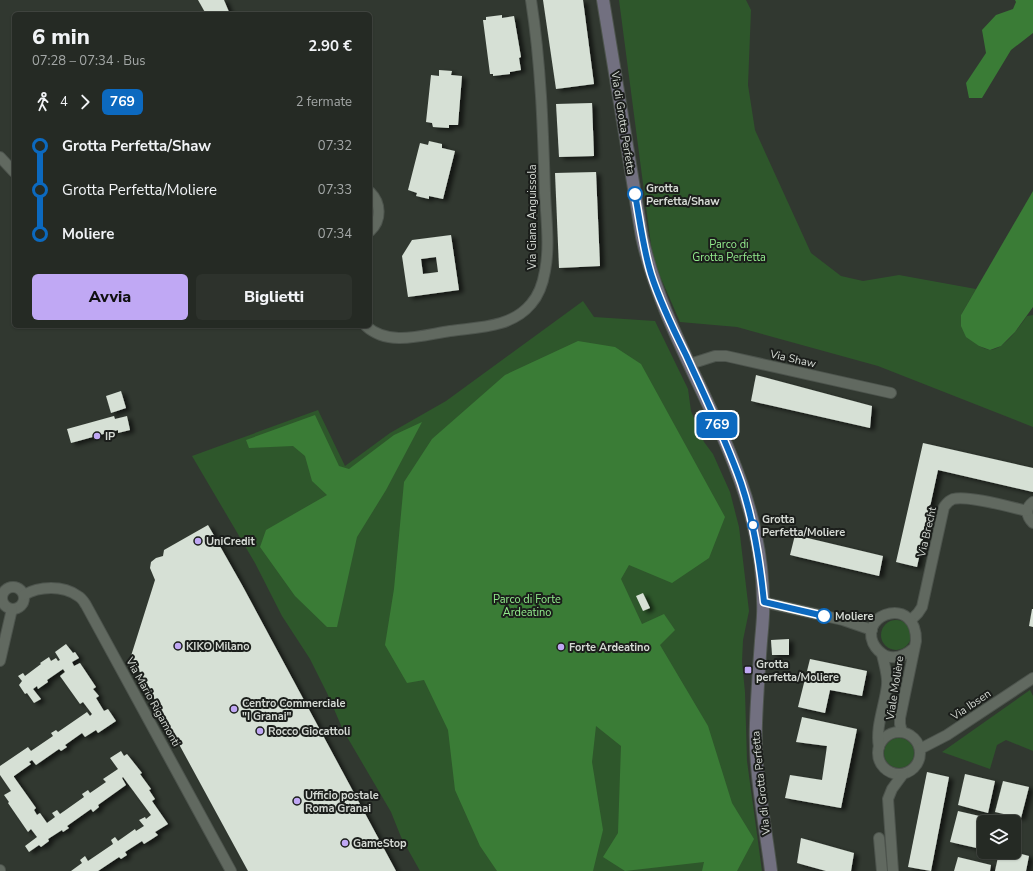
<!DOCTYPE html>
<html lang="it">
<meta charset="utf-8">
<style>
body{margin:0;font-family:"Nunito Sans",sans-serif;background:#2d322c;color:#f1f3f6;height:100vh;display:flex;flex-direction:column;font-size:15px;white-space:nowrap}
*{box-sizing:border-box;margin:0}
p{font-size:13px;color:#a3a7a6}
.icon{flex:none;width:22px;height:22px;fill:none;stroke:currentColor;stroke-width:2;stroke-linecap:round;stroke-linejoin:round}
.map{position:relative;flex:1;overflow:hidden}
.details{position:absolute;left:12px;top:12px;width:360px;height:316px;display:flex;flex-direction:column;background:#252a24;border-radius:6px;box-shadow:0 1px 3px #0004,0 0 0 1px #424641}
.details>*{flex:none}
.badge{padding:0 8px;border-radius:6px;font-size:14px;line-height:26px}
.fabs{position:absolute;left:977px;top:815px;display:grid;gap:8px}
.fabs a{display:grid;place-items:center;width:44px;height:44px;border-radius:6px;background:#252a24;box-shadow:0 1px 3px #0004,0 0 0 1px #424641;font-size:20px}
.map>.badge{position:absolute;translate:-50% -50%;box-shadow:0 0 0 2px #fff}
.legs{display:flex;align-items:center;gap:6px;height:44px;padding:0 20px;font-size:13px}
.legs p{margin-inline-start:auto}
.headline{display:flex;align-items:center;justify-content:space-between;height:68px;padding:0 20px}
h1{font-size:22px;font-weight:800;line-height:30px}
.button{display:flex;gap:8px;margin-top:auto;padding:8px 20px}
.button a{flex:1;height:46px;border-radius:6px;background:#c0a8f4;color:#111;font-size:16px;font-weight:800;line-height:46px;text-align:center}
.button a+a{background:#2d322c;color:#f1f3f6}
ul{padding:0 20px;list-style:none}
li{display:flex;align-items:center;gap:14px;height:44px;font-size:15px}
li i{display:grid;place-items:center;width:6px;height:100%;margin:0 5px;background:currentColor}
li i::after{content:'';width:10px;height:10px;margin:-5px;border:3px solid;border-radius:50%;background:#252a24}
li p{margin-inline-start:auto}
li:first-child i{background:linear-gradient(#0000 50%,currentColor 0)}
li:last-child i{background:linear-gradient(currentColor 50%,#0000 0)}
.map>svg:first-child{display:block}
.green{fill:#2e572b}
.forest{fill:#3a7c36}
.building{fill:#d6e0d5;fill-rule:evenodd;filter:url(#shadow)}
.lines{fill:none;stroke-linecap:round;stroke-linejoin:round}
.street-casing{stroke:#4d544d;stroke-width:12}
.secondary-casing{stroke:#4d544d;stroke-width:14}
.street{stroke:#616960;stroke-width:10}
.secondary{stroke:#727080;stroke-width:12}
.line-1-casing{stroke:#fff;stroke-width:9}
.line-1{stroke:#0c69bf;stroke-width:6}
.stop-1-dot{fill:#fff;stroke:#0c69bf;stroke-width:2}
.poi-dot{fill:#c0a8f4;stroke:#1b1e1b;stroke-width:1.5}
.labels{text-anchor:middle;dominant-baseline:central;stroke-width:4;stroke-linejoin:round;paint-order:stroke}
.street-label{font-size:11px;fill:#d5dad4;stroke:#1b1e1b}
.stop-label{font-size:11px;font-weight:bold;fill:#d5dad4;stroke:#1b1e1b;text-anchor:start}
.park-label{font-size:11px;fill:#93ec8d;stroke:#1b1e1b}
.poi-label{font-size:11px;font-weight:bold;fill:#d5dad4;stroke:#1b1e1b;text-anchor:start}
</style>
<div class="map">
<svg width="1033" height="871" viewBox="0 0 1033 871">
<defs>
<filter id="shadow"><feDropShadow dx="4.5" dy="2.5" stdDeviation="2" flood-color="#0009"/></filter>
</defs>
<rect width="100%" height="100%" fill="#313830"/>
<!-- green -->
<g class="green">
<path d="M619 0H746L751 10 748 85 755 130 811 253 841 276 863 281 899 275 976 289 961 315 979 346C982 347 987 350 991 350 1005 348 1019 327 1027 316L1033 315V427L878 366 737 327 680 322 653 260Z"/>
<path d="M583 301 594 317 655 321 688 389 691 411 704 442 713 454 730 492 739 527 749 611 743 640 742 662 745 692 747 761 762 871H420L401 837 391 812 343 730 327 693 310 659 282 616 255 563 192 456 318 410 345 466 390 433 446 401Z"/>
<circle cx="896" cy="635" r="15"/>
<path d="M1030 690 1033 696V751L1006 740 997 745 990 769 942 752Z"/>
<circle cx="899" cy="753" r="15"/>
</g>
<!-- forest -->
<g class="forest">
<path d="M1015 0H1033V33L1011 50 982 98H969L966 83 986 53 982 30 996 15 1013 9 1016 2Z"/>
<path d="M1033 191V307L1015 332 1001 346 990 350 979 346 966 337 961 326V315Z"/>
<path d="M578 341 615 347 641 364 725 517 709 558 672 583 629 565 621 579 642 624 664 614 675 630 660 645 708 726 732 803 754 839 737 871H702L704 862 625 871 603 857 618 833 621 746 596 726 592 762 603 830 593 871H497L480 846 455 790 448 730 424 680 407 683 385 645 394 589 404 482 432 439 505 375Z"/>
<path d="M315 415 339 466 349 469 394 435 422 422 386 490 357 537 337 627H327L295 596 260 547 266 530 327 495 312 481 305 456 293 446 249 448 246 440Z"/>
</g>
<!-- building -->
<g class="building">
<path d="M198 0H224L229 12 226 14H206Z"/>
<path d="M543 0H583L594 84 556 89Z"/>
<path d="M502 15V18L514 16 521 57 519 58 521 70 510 72V74L493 76V74H490L483 20H486V17Z"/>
<path d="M439 70 452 71 451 75 462 76 458 125H449V128L433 127 432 123 426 122 431 75 439 76Z"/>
<path d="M592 103 594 156 559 157 556 104Z"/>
<path d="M429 141 442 144V148L455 151 443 199 429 196V199L416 196 417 193 408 190 420 143 428 145Z"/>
<path d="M596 172 600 266 559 268 555 173Z"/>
<path d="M451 235 459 290 408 297 402 256 412 240ZM436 257 438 272 423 274 421 259Z"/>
<path d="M756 375 872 406 870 428 751 401Z"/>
<path d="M121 391 126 408 111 413 106 396Z"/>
<path d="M114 416 115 419 127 416 130 430 118 433V430L71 443 67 429Z"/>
<path d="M923 443 1033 468V492L938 470 917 567 896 562Z"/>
<path d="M208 525 242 585 396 871H248L131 656 155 580 150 568 151 562 156 558 163 556 164 550Z"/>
<path d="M795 535 883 556 879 576 790 555Z"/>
<path d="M643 593 650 608 643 611 636 596Z"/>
<path d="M1032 609H1033V627L1029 626Z"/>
<path d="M789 639V655H772L771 640Z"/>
<path d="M66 644 73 653 75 652 79 658 72 662 74 666 80 663 96 687 93 689 99 696 96 698 104 711 108 709 116 721 98 733 96 730 85 737 82 733 65 745 67 747 61 751 59 749 36 765 32 760 29 762 31 764 14 776V777L36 808 34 810 37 815 40 813 47 823 55 817 52 813 57 810 60 814 84 797 82 794 88 790 90 793 106 782 103 779 118 769 110 758 121 751 124 756 127 754 142 773 140 774 151 789 149 790 155 799 152 801 168 824 155 832 158 835 152 839 144 844 142 841 125 852 127 855 121 859 119 857 98 871H71L82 863 80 860 85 856 88 861 113 844 111 840 115 837 118 841 135 829 136 831 144 826 139 820 145 817 146 819 151 815 123 777 122 778 126 785 98 805 99 807 93 812 91 809 67 826 69 828 63 832 62 830 48 839 49 841 41 847 39 845 29 852 25 846 37 837 31 829 28 832 8 803 9 802 4 795 11 791 0 775V766L28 747 31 751 53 736 51 733 56 730 58 732 87 712 90 716 92 714 83 702 80 704 60 676 65 672 63 669 47 680 48 682 38 689 37 686 33 689 41 699 34 703 27 693 25 694 19 685 22 681 18 676 23 673 25 676 41 664 40 663 49 657 51 661 56 658 58 661 60 660 55 652Z"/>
<path d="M810 659 867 671 862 696 830 690 825 713 798 707Z"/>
<path d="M802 717 857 729 841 808 785 798 790 775 822 780 827 746 796 742Z"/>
<path d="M927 772 949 777 931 871 908 867Z"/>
<path d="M965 774 995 781 988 813 958 805Z"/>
<path d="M1003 781 1029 787 1021 818 995 812Z"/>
<path d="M958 811 988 818 987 822H984V837L981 849 950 842Z"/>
<path d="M801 838 854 853 851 871H826L797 863Z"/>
<path d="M999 852H1014L1029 856 1026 871H995Z"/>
<path d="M958 857 991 865 990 871H954Z"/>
</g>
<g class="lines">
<defs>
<g id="street">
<path d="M0 157 14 172"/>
<path d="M370 192C381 203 382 220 370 231"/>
<path d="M366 326C389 347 423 335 450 331 478 327 511 328 531 304 539 295 543 283 545 271 550 246 546 218 545 193 543 128 541 64 531 0"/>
<path d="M690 364 715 356H726L891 393"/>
<path d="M1033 502C1025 508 1026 516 1033 523"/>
<circle cx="13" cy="598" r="11"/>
<path d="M24 595C39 586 63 585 78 596 82 598 84 602 86 605L231 871"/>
<path d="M763 602 843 620 872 630"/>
<path d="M911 620 918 613 922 607 944 507C947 503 948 501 953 499 968 495 1010 507 1027 511"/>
<path d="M0 661 12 609"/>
<path d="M902 732 900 724V718L916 641C917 596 860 612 873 643 876 649 880 653 886 656 897 660 906 655 914 648"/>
<circle cx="899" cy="753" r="21"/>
<path d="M879 747C875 727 885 705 887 685 888 675 884 664 882 654"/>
<path d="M920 749 947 735 1033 678"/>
<path d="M879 838 882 871"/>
<path d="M0 870V871"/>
<path d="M893 871 888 799 892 789 903 774"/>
</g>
<path id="secondary" d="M603 0 642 237C664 337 729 423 753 523 759 548 763 575 763 601 764 614 762 628 761 641 759 668 757 696 756 723 754 773 765 822 771 871"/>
</defs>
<!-- street casing -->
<use href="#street" class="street-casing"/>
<!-- secondary casing -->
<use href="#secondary" class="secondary-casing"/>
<!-- street -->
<use href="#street" class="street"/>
<!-- secondary -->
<use href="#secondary" class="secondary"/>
</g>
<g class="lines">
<defs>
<path id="line-1" d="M635 194C640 221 643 248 651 274 660 302 673 329 686 355 705 397 726 440 741 483 754 522 760 562 764 602L824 616"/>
</defs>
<!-- line-1 casing -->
<use href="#line-1" class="line-1-casing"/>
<!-- line-1 -->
<use href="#line-1" class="line-1"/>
</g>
<!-- markers -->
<g class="stop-1-dot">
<circle cx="635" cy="194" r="7"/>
<circle cx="753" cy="525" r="5"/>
<circle cx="824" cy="616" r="7"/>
</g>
<g class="poi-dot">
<circle cx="97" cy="436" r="4"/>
<circle cx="198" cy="541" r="4"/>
<circle cx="178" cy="646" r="4"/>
<circle cx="561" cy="647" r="4"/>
<rect x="744" y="666" width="8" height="8" rx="2"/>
<circle cx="234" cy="709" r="4"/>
<circle cx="260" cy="731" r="4"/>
<circle cx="297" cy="801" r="4"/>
<circle cx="345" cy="843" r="4"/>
</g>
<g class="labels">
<!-- street labels -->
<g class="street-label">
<text transform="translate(623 123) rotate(81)">Via di Grotta Perfetta</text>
<text transform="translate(532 217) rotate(-90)">Via Giana Anguissola</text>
<text transform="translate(793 359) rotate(13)">Via Shaw</text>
<text transform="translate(927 532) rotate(-77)">Via Brecht</text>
<text transform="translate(895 688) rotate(-81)">Viale Molière</text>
<text transform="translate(153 702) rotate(61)">Via Mario Rigamonti</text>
<text transform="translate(971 705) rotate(-34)">Via Ibsen</text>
<text transform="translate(761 783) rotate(-96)">Via di Grotta Perfetta</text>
</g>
<!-- stop labels -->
<g class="stop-label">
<text x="646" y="188">Grotta<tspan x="646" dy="13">Perfetta/Shaw</tspan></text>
<text x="762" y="519">Grotta<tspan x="762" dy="13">Perfetta/Moliere</tspan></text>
<text x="835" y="616">Moliere</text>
</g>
<!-- park labels -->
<g class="park-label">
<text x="729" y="244">Parco di<tspan x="729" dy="13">Grotta Perfetta</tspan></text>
<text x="527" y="599">Parco di Forte<tspan x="527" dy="13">Ardeatino</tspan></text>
</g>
<!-- poi labels -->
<g class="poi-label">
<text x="105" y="436">IP</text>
<text x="206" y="541">UniCredit</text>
<text x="186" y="646">KIKO Milano</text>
<text x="569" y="647">Forte Ardeatino</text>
<text x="756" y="664">Grotta<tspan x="756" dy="13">perfetta/Moliere</tspan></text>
<text x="242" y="703">Centro Commerciale<tspan x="242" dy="13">"I Granai"</tspan></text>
<text x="268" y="731">Rocco Giocattoli</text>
<text x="305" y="795">Ufficio postale<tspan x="305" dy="13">Roma Granai</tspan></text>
<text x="353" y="843">GameStop</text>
</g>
</g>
</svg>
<div class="fabs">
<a><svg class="icon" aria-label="layers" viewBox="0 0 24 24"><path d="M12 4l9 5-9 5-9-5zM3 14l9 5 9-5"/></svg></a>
</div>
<b class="badge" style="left:717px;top:425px;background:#0c69bf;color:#fff">769</b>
<section class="details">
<div class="headline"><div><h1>6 min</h1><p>07:28 – 07:34 · Bus</p></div><b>2.90 €</b></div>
<div class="legs"><svg class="icon" aria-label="walk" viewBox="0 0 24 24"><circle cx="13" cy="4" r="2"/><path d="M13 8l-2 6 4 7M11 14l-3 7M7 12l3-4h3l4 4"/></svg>4<svg class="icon" aria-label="forward" viewBox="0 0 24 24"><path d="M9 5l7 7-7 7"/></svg><b class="badge" style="background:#0c69bf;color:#fff">769</b><p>2 fermate</p></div>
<ul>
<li><i style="color:#0c69bf"></i><b>Grotta Perfetta/Shaw</b><p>07:32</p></li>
<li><i style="color:#0c69bf"></i><span>Grotta Perfetta/Moliere</span><p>07:33</p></li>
<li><i style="color:#0c69bf"></i><b>Moliere</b><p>07:34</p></li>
</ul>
<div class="button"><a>Avvia</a><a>Biglietti</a></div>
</section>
</div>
